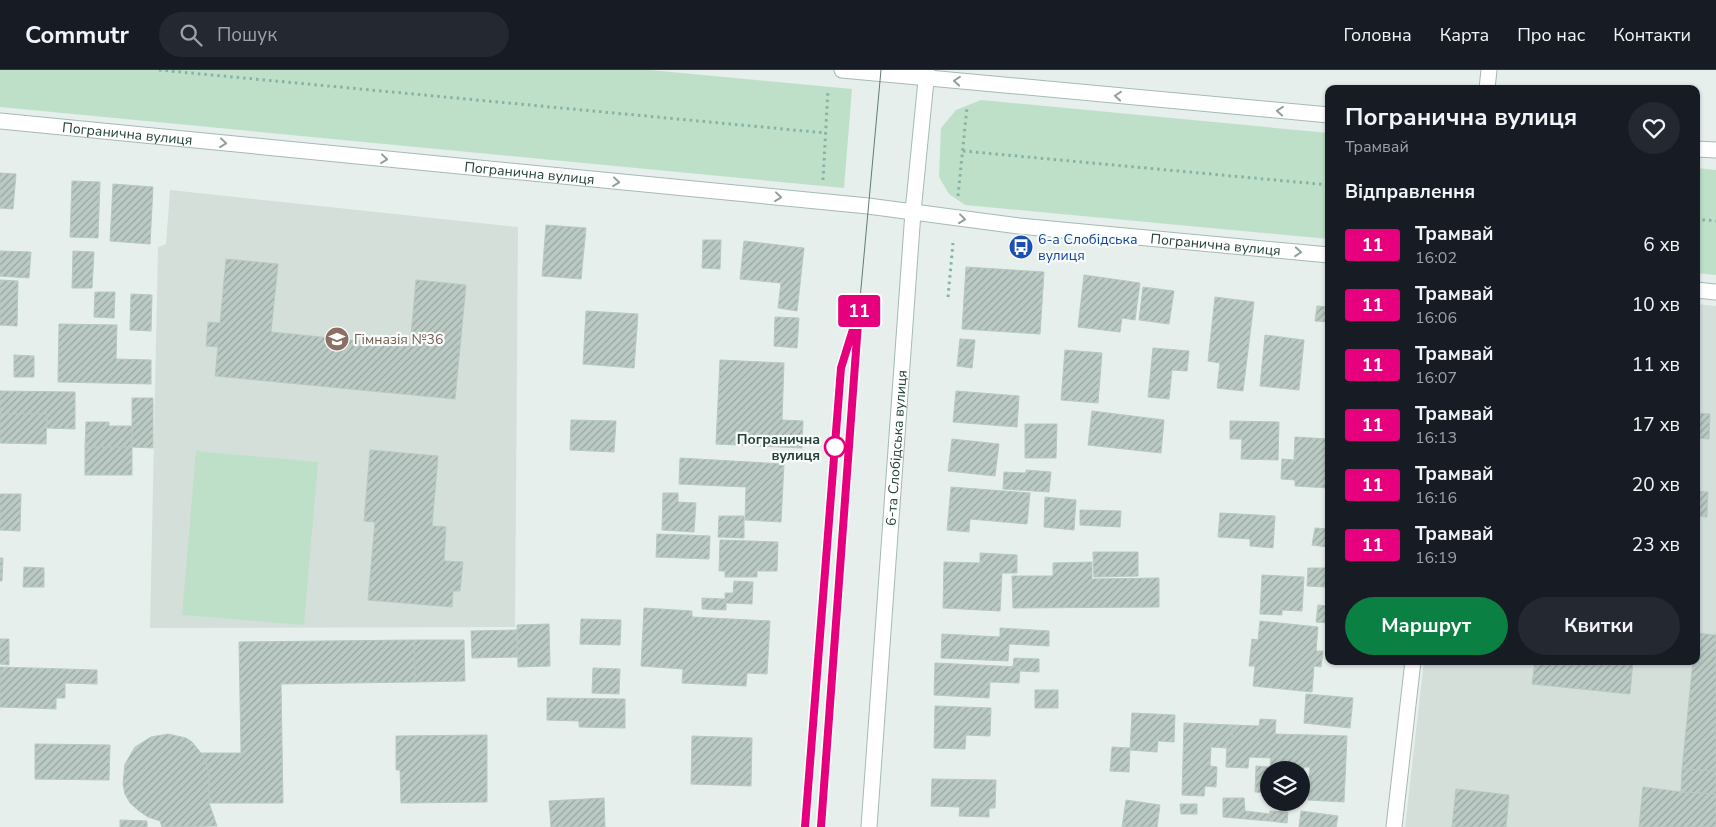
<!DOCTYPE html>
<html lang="uk">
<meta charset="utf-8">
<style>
body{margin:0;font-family:"Nunito Sans",sans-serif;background:#242831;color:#f1f3f6;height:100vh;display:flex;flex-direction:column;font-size:19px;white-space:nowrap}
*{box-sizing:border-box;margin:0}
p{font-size:16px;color:#9ea1a6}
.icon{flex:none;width:28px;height:28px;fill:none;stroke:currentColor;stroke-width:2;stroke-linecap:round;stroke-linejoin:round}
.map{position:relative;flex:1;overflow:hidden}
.side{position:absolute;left:1325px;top:15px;width:375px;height:580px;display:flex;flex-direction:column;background:#171b24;border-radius:10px;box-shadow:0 1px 4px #0004}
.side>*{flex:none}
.badge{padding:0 10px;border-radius:4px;font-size:18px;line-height:32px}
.tools{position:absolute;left:1260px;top:691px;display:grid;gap:10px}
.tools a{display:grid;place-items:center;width:50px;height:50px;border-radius:50%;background:#171b24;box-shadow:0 1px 4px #0004;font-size:25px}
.map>.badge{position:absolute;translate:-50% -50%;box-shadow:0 0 0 2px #fff}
h2{padding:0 20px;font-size:19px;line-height:45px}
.round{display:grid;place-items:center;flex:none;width:52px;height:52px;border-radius:26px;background:#242831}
.overview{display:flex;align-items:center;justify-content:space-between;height:85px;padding:0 20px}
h1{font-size:24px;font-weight:700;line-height:38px}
.action{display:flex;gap:10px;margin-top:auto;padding:10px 20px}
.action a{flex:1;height:58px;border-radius:30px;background:#0b8043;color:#fff;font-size:20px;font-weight:700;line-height:58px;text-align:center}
.action a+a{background:#242831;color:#f1f3f6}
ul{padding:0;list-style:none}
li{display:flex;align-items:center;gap:15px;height:60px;padding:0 20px}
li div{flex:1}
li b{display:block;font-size:19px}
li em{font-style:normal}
li .badge{min-width:55px;font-weight:700;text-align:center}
header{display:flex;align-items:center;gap:30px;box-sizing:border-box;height:70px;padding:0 25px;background:#171b24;border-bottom:1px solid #363941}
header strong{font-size:24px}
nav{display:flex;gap:28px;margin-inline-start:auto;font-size:18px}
.search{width:350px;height:45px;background:#242831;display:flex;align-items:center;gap:12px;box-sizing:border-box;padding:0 18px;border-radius:28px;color:#9ea1a6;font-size:19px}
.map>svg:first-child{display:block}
.built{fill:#d4dfda}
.green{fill:#bfe0c8}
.building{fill:url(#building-hatch);stroke:#b8c9c2}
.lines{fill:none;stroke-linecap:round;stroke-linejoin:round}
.street-casing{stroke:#a8b8b2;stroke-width:17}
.secondary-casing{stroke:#a4bbb3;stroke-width:17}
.path{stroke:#86b3a5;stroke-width:3;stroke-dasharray:2.5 4;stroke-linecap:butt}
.street{stroke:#fff;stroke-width:15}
.secondary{stroke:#fff;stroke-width:15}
.tram{stroke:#5f7d75;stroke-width:1}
.oneway{stroke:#92a09c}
.line-casing{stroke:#fff;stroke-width:11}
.line{stroke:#e6007e;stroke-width:8}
.stop-dot{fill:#fff;stroke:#e6007e;stroke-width:2.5}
.labels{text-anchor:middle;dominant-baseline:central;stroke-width:4.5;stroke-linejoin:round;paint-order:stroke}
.street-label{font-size:14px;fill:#24423a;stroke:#f7fbf9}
.transit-label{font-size:14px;fill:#164399;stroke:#f7fbf9;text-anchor:start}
.education-label{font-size:14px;fill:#785e54;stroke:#f7fbf9;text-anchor:start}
.stop-label{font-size:14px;font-weight:bold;fill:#24423a;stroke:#f7fbf9;text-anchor:end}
</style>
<header>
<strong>Commutr</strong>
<div class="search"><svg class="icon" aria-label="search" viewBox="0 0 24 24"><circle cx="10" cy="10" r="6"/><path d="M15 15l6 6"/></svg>Пошук</div>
<nav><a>Головна</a><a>Карта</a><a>Про нас</a><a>Контакти</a></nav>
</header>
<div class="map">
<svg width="1716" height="757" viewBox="0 0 1716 757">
<defs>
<pattern id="building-hatch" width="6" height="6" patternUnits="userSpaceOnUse" patternTransform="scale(1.25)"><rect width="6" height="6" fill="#bbcac4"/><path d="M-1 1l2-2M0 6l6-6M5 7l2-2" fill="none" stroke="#98a6a0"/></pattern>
</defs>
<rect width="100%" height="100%" fill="#e6efeb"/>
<!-- built -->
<g class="built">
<path d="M170 120 518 157 515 557 150 558 158 177 166 174Z"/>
<path d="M1696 234 1716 236V757H1405L1424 591H1696Z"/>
</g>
<!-- green -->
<g class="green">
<path d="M0 0H650L852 19 844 118 0 37Z"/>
<path d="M981 30 1329 63V169L965 135 949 124 939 107 941 58 956 40Z"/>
<path d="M1696 98 1716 100V205L1696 203Z"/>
<path d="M196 381 318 392 304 555 182 545Z"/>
</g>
<!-- building -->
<g class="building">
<path d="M0 103 16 104 13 139 0 138Z"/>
<path d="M72 111 100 112 98 168 70 167Z"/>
<path d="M113 114 153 117 150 174 110 171Z"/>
<path d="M546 155 586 158 581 209 542 206Z"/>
<path d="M703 170H721L720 199 702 198Z"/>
<path d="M744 171 804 178 797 241 778 238 781 213 740 209Z"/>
<path d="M0 181 31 182 29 208 0 206Z"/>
<path d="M73 181 94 182 92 218H72Z"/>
<path d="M226 189 278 194 271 262 410 276 416 210 466 215 455 329 215 306 218 277 206 276 208 252 220 253Z"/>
<path d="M966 197 1044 202 1040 264 962 259Z"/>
<path d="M1084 205 1140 213 1135 250 1122 248 1120 262 1078 257Z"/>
<path d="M0 210 18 211 17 256 0 255Z"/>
<path d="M1143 217 1174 221 1169 254 1139 250Z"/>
<path d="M95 222H115L114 248 94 247Z"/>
<path d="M131 224 152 225 151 261 130 260Z"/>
<path d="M1215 227 1254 232 1243 321 1217 318 1220 293 1208 291Z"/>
<path d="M1317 236 1329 237V252L1315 251Z"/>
<path d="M586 241 638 244 634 298 583 294Z"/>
<path d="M775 247 799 248 797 278 774 276Z"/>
<path d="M59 254 117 255 116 289 151 290V314L58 312Z"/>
<path d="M1265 265 1304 270 1299 320 1260 316Z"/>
<path d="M960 269 975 270 972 298 957 296Z"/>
<path d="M1153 278 1189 281 1187 301 1172 300 1169 329 1148 327Z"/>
<path d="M1065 280 1102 283 1098 333 1061 330Z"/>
<path d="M14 285 34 286V307H14Z"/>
<path d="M720 290 784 293 782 350 803 351 802 378 716 374Z"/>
<path d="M0 321 75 322V359L47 358V344H0Z"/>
<path d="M956 321 1019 326 1017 357 953 352Z"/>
<path d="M132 328H153V378L132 377Z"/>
<path d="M1092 341 1164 350 1161 383 1088 375Z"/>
<path d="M1696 343 1710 344 1709 369 1696 368Z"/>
<path d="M0 344H47L46 374 0 373Z"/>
<path d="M571 350 616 351 614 382 570 380Z"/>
<path d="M1230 351 1279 352 1278 390 1241 389 1242 369H1230Z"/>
<path d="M86 352H109V356H132V377H85Z"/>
<path d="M1025 354H1057L1056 388H1025Z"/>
<path d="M1295 367 1329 369V418L1295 416V410L1281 409 1282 389 1294 390Z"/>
<path d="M952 369 999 374 995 406 948 401Z"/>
<rect x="85" y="377" width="47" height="28"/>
<path d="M370 380 438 386 432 456 446 457 444 491 463 492 460 521H453L452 537 368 530 375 452 364 451Z"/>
<path d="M680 388 784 394 781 452 745 450 746 417 679 414Z"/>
<path d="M1026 400 1051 402 1049 422 1003 419 1004 402 1026 403Z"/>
<path d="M951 417 1030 423 1027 454 970 449 969 462 947 460Z"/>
<path d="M1696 421 1708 422 1707 447 1696 446Z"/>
<path d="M663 423H678V432L696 433 694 462 662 460Z"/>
<path d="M0 424H21L20 461 0 460Z"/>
<path d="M1045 427 1076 430 1074 460 1044 457Z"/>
<path d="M1080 440 1121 441 1120 457 1080 455Z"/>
<path d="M1220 443 1275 446 1273 478 1250 476V469L1218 467Z"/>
<path d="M719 446H744V468L718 467Z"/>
<path d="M1315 458 1329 459V485H1326L1327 477 1312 475Z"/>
<path d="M657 464 710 466 709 489 656 487Z"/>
<path d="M720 470 778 472 777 501H757V507H725V501H719Z"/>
<path d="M1093 482H1138V506L1094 507Z"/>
<path d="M980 483 1017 485V503H1002L1000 541 943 538 944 492 980 493Z"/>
<path d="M0 488H3L2 511H0Z"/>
<path d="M1092 492V509L1159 508V537L1013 538 1012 506H1053V493Z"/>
<path d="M24 497 44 498V517H23Z"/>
<path d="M1308 498H1326L1325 517 1307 516Z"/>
<path d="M1262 505 1304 507 1302 541 1282 540V545L1260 544Z"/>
<path d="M734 511 753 512 752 534 726 533V540L702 539V528L725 529V523H733Z"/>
<path d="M1318 535 1329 536V553L1316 552Z"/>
<path d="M644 538 692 541V547L770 551 767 604 747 603 746 616 682 613 683 599 641 596Z"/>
<path d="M581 549 621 550 620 575 580 574Z"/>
<path d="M1260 551 1318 557 1316 581H1323L1321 597 1314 596 1312 622 1253 616 1255 596H1249L1252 569 1258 570Z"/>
<path d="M549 554 550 596 518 597 517 555Z"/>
<path d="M1000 558 1049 561V576L1009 574 1008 591 941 588 942 564 1000 567Z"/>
<path d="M517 560V587L472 588 471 561Z"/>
<path d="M1696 563 1716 565V701L1682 699 1693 591H1696Z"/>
<path d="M0 569H9V595L0 594Z"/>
<path d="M414 570H464L465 611 415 612Z"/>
<path d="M414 570 415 612 281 614 283 733H209V704L206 693 201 683H241L239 572Z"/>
<path d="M1014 588 1039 589V602L1020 601V597H1013Z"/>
<path d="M1535 591H1633L1630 624 1532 614Z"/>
<path d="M935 593 1020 597 1019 613 990 612 989 628 934 625Z"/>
<path d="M0 597 97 600V614L65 613V628H56V639L0 637Z"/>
<path d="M593 598 620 599 619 624 592 623Z"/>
<rect x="1035" y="620" width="23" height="18"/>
<path d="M1306 624 1353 628 1350 658 1304 653Z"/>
<path d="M547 628 625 629V658L579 657V651L547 650Z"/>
<path d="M935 636 991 638 990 666 966 665 965 679 934 678Z"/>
<path d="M1132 643 1175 645 1174 672 1158 671 1157 682 1130 680Z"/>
<path d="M1260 649 1276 650 1275 664 1347 666 1344 732 1308 730 1310 697H1304V712H1301V700H1269V723L1255 722 1256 696 1270 697 1271 688 1249 687 1248 698 1226 697 1227 671H1232V655L1259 656Z"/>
<path d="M1184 653 1232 655V671H1227V678L1211 677 1210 696 1217 697 1216 717 1205 716 1204 726 1182 725Z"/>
<path d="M168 664 186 668 192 672 201 683 206 693 209 704V733L217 756 162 757 160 751 148 747 139 741 130 733 125 724 123 714 125 694 135 677 151 667Z"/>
<path d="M487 665V732L401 733 400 700H396V666Z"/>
<path d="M692 666 752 668 751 716 691 714Z"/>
<path d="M35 674 110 675 109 710 35 709Z"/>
<path d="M1112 677 1130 678 1129 702 1110 701Z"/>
<path d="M1682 699 1716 701V724L1681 722Z"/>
<path d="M932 709 996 710 995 738H989V747L959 746 960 737 931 736Z"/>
<path d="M1643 717 1681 722 1716 724V757H1639Z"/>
<path d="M1456 719 1509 725 1506 757H1452Z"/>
<path d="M604 728 605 757H551L549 731Z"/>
<path d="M1223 728H1244L1245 741 1270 744 1269 751 1223 747Z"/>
<path d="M1126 730 1160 735 1157 757H1122Z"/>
<path d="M1180 734H1197V744H1181Z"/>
<path d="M1270 741 1288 742 1287 753 1269 751Z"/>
<path d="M1301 741 1338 746 1336 757H1299Z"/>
<path d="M120 750 147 751V757H120Z"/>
</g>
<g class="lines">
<defs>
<g id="street">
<path d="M1487 19 1489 0"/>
<path d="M1394 757 1413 591"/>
</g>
<g id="secondary">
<path d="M842 0 1329 45"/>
<path id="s1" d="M0 51 868 136 1019 156 1329 185"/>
<path d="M1696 79 1716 80"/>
<path d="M1696 220 1716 222"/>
<path id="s2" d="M869 757 913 142 927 0"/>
</g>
</defs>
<!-- street casing -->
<use href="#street" class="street-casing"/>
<!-- secondary casing -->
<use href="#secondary" class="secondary-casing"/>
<!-- path -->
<g class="path">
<path d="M159 0 826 63"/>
<path d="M963 81 1329 115"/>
<path d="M823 110 828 19"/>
<path d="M958 126 967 37"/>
<path d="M1696 149 1716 151"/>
<path d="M948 227 953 173"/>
</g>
<!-- street -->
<use href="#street" class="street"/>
<!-- secondary -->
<use href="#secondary" class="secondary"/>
<!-- tram -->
<g class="tram">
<path d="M806 757 841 298 853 259"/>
<path d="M821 757 859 240 881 0"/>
</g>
</g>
<!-- one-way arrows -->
<defs><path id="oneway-chevron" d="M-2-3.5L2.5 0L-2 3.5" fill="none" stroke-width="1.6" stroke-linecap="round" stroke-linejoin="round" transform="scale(1.25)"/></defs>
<g class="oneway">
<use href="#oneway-chevron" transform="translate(957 11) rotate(-175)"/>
<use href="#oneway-chevron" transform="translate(1118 26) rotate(-175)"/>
<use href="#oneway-chevron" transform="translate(1280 41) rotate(-175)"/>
<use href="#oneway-chevron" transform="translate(223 73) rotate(6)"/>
<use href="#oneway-chevron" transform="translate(384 89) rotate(6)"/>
<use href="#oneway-chevron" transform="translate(616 112) rotate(6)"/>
<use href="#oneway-chevron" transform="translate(778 127) rotate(6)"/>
<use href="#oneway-chevron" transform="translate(962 149) rotate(7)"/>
<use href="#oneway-chevron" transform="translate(1298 182) rotate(5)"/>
</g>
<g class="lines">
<defs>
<path id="line" d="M805 757 841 298 859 240 821 757"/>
</defs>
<!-- line casing -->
<use href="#line" class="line-casing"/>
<!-- line -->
<use href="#line" class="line"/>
</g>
<!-- icons -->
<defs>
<symbol id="bus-disc" viewBox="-11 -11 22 22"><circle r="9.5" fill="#1a4fb4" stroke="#f7fbf9"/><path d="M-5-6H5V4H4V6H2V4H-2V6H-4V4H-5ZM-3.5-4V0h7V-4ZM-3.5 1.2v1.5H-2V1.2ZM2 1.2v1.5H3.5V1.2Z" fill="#fff"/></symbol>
<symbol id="school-disc" viewBox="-11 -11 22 22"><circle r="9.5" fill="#8d6e63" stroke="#f7fbf9"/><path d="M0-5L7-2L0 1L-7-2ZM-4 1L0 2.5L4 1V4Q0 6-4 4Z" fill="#fff"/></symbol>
</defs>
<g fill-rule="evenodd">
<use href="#bus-disc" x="1007" y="163" width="28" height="28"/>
<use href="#school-disc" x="323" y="255" width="28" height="28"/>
</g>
<!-- markers -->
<circle class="stop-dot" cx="835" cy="377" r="10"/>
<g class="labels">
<!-- street labels -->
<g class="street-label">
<text stroke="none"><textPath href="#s1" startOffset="128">Погранична вулиця</textPath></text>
<text stroke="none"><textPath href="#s1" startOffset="532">Погранична вулиця</textPath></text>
<text stroke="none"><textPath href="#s1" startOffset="1222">Погранична вулиця</textPath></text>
<text stroke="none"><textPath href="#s2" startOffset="380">6-та Слобідська вулиця</textPath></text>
</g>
<!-- transit labels -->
<g class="transit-label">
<text x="1038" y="169">6-а Слобідська<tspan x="1038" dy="16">вулиця</tspan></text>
</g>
<!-- education labels -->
<g class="education-label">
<text x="354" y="269">Гімназія №36</text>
</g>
<!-- stop labels -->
<g class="stop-label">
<text x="820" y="369">Погранична<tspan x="820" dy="16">вулиця</tspan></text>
</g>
</g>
</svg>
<div class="tools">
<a><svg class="icon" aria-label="layers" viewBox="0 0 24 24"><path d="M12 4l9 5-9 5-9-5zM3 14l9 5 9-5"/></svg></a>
</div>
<b class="badge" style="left:859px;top:241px;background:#e6007e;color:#fff">11</b>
<section class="side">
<div class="overview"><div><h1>Погранична вулиця</h1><p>Трамвай</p></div><a class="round"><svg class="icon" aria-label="heart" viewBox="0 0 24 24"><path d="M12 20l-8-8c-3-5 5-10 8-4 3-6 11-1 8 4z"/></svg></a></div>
<h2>Відправлення</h2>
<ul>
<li><span class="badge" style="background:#e6007e;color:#fff">11</span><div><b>Трамвай</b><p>16:02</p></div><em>6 хв</em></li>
<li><span class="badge" style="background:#e6007e;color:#fff">11</span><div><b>Трамвай</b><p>16:06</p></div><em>10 хв</em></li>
<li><span class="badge" style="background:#e6007e;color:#fff">11</span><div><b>Трамвай</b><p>16:07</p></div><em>11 хв</em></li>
<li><span class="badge" style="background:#e6007e;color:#fff">11</span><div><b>Трамвай</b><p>16:13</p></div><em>17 хв</em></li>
<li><span class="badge" style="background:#e6007e;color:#fff">11</span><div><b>Трамвай</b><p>16:16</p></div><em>20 хв</em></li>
<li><span class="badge" style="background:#e6007e;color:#fff">11</span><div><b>Трамвай</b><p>16:19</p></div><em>23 хв</em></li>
</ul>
<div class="action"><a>Маршрут</a><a>Квитки</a></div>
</section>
</div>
